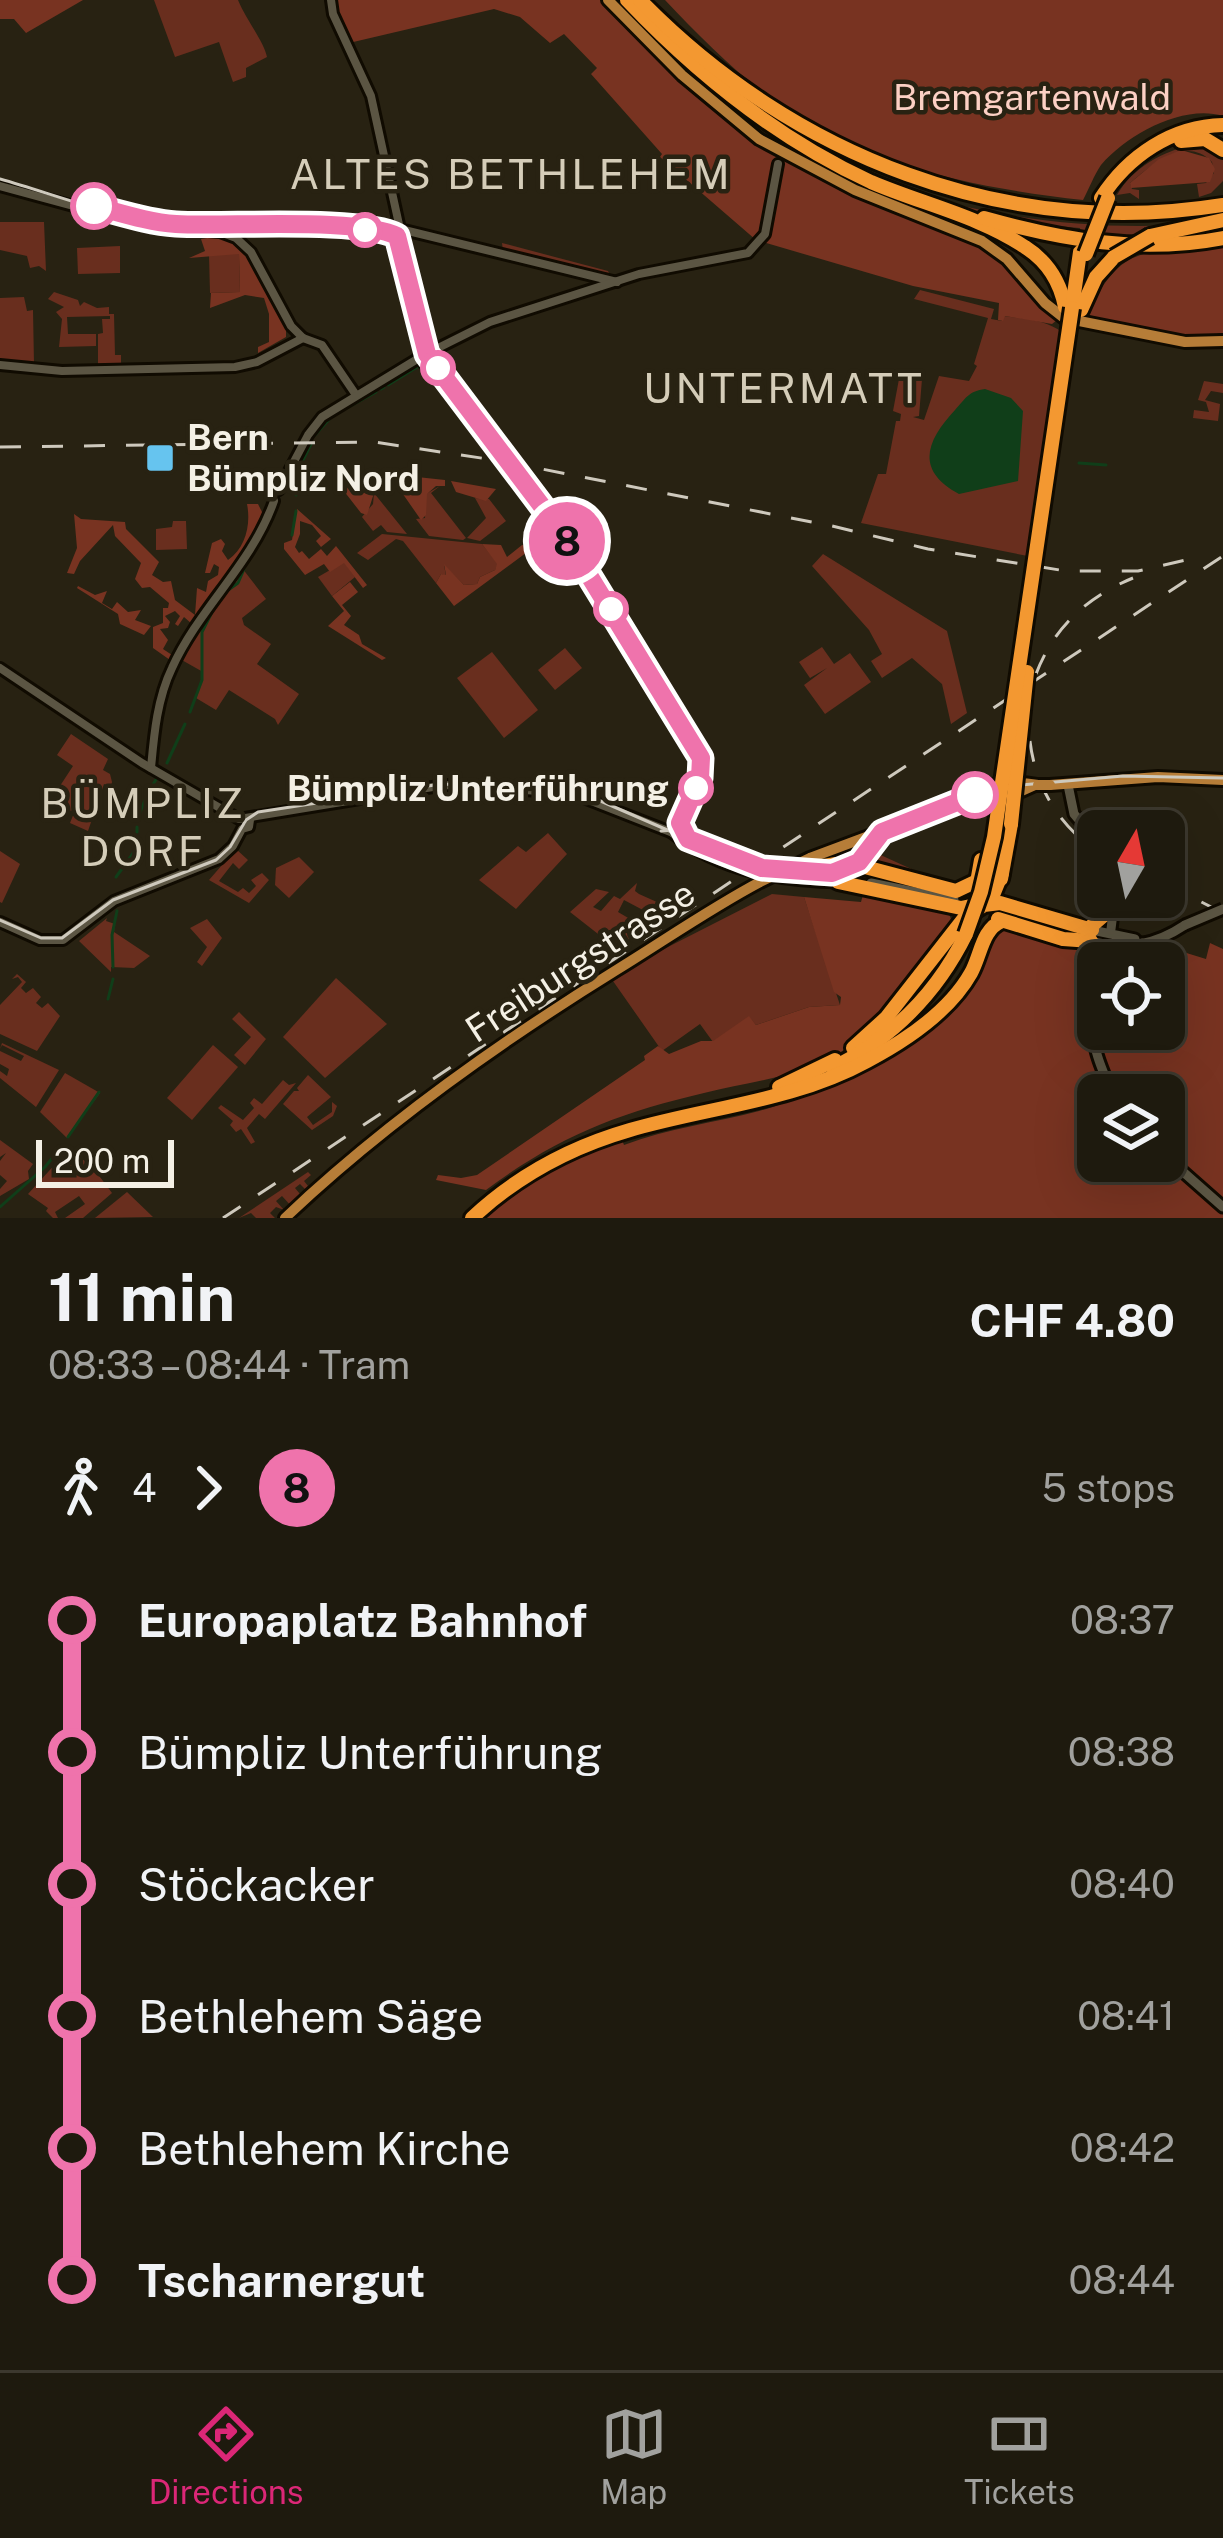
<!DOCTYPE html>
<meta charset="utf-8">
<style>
body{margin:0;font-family:"Public Sans",sans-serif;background:#262317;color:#f1f3f6;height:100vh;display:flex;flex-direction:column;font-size:45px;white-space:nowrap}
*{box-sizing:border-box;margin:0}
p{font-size:39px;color:#a1a19e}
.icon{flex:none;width:66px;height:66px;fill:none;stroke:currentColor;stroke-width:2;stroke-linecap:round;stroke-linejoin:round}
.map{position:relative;height:1218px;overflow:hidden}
.panel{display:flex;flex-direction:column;background:#1e1a0e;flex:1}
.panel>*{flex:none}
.badge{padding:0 24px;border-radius:39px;font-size:42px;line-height:78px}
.needle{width:78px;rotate:9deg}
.tools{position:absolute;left:1077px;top:810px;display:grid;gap:24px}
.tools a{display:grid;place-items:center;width:108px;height:108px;border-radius:18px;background:#1e1a0e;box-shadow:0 12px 48px #0002,0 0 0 3px #3c382e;font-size:60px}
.scale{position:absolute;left:36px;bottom:30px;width:138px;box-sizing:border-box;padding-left:12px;border:6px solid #f4f0e5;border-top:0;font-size:33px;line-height:42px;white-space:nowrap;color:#f4f0e5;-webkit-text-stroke:9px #282212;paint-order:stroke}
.map>.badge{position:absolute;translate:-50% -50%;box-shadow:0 0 0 6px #fff}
.legs{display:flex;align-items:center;gap:18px;height:132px;padding:0 48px;font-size:39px}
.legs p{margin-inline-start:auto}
.overview{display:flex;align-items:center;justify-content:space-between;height:204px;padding:0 48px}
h1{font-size:66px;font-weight:700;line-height:90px}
ul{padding:0 48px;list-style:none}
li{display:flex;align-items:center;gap:42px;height:132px;font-size:45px}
li i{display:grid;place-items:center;width:18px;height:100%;margin:0 15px;background:currentColor}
li i::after{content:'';width:30px;height:30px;margin:-15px;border:9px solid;border-radius:50%;background:#1e1a0e}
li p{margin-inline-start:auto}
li:first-child i{background:linear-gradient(#0000 50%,currentColor 0)}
li:last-child i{background:linear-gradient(currentColor 50%,#0000 0)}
.menu{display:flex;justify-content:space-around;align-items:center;height:168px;border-top:3px solid #3c382e;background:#1e1a0e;font-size:33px;color:#a1a19e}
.menu a{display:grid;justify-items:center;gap:6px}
.menu .active{color:#db2777}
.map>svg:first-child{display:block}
.green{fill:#692e1e}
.forest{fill:#783321;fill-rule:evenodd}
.water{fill:#103e19}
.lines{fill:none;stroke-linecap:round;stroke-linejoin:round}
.stream{stroke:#103e19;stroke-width:3}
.tertiary-casing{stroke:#100b01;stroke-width:14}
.secondary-casing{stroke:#100b01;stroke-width:15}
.primary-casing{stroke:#100b01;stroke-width:16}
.motorway-casing{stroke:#100b01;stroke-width:20}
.tertiary{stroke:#5b5543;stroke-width:8}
.secondary{stroke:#5b5543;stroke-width:9}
.primary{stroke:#b67d38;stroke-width:10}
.motorway{stroke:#f39831;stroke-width:14}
.tram{stroke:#cec9bd;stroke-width:3}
.rail{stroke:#cec9bd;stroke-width:3;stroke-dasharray:21 21;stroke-linecap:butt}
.tertiary-bridge-casing{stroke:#100b01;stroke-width:14;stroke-linecap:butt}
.secondary-bridge-casing{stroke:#100b01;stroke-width:15;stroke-linecap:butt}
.primary-bridge-casing{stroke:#100b01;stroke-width:16;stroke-linecap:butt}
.motorway-bridge-casing{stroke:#100b01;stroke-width:20;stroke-linecap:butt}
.tertiary-bridge{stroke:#5b5543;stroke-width:8}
.secondary-bridge{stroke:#5b5543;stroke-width:9}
.primary-bridge{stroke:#b67d38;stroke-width:10}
.motorway-bridge{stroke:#f39831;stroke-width:14}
.line-1-casing{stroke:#fff;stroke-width:27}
.line-1{stroke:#ef73ac;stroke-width:18}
.stop-1-dot{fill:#fff;stroke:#ef73ac;stroke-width:6}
.poi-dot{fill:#66c4ef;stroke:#282212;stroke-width:4.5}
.labels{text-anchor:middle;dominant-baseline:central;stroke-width:9;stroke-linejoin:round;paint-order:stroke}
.park-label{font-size:36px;fill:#fcd0c4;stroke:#282212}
.poi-label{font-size:36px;font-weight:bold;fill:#f4f0e5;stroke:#282212;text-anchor:start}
.stop-label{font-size:36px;font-weight:bold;fill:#f4f0e5;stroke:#282212;text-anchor:end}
.street-label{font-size:36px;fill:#f4f0e5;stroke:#282212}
.quarter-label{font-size:42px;letter-spacing:3px;fill:#d5cdb9;stroke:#282212}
</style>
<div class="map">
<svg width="1223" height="1218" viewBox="0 0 1223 1218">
<rect width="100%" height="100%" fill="#282212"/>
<!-- green -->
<g class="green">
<path d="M154 0H238C246 20 264 41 267 57L246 68V77L233 82 219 42 175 57Z"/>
<path d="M1194 144 1204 145 1223 159V181L1211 193 1199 197 1197 184 1206 183 1214 173 1212 162C1186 135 1153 164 1130 183L1132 189 1139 190V199L1130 193 1117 195C1133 167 1162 152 1194 144Z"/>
<path d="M945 202C1023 221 1100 229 1178 225L1137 237 1116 234 1081 238 1080 228C1041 224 977 226 945 202Z"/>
<path d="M0 222H44L46 271 39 266 30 268 27 256 0 250Z"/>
<path d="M502 243 608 271 609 273 583 271 503 251Z"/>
<path d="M120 246V273L78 274 77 248Z"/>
<path d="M209 254H239L240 292 210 293Z"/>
<path d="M920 290 994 309 991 319 1002 321 1004 316C1025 319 1047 320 1063 333L1038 558 861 523 878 474H886L896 421H900L901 414 893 411 899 379H922L919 416 913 417 924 420 939 376 969 381 977 366 974 364 988 318 914 299Z"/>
<path d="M54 292 78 300 80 306 84 302 97 308 109 307V314H114L115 355H121V364L98 365V334L103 333 102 319H110V316L67 317 68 334H96V346L59 347 62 319 56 312 64 307 48 299Z"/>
<path d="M24 297 27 311 33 310 34 364 0 360V298Z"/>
<path d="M1204 381 1223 384V393L1211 391 1205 400 1220 404 1218 421 1193 418 1194 410 1209 412 1206 402 1198 400Z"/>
<path d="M440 486 431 493 466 538 463 540 429 536 416 519 425 518 426 494Z"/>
<path d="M374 493 407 534 387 532 381 525 373 531 362 517 373 504Z"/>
<path d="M475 498 489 499 506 521 480 541 467 538 486 518Z"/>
<path d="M173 521H186L187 549 156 550V529L172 527Z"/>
<path d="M382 534 482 544 498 564 495 570 480 577 477 584 464 585 444 565 446 576 441 574 436 583 403 541 396 539 368 560 357 553Z"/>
<path d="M823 554 947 631 967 713 951 724 942 684 912 658 882 678 871 661 882 654 869 630 812 566Z"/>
<path d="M344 562 355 577 332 596 318 577Z"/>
<path d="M242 568 266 599 242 618 244 625 271 644 257 664 299 694 278 725 275 719 229 690 216 710 196 698 203 672 180 659Z"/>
<path d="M822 647 834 664 850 653 871 682 825 714 804 685 827 668 810 678 799 662Z"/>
<path d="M565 648 582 668 555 690 538 670Z"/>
<path d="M492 652 538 710 504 738 457 678Z"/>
<path d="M71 734 108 759 103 770 110 774 112 782 111 787 104 784 88 831 70 823 76 808 71 811 57 802 63 793 58 789 73 766 57 755Z"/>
<path d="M548 833 567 854 516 909 479 880 518 846 526 852Z"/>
<path d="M863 847 940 882 825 857Z"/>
<path d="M236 849 248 860 239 869 233 863 219 881 238 892 243 888 249 893 256 886 251 880 262 873 269 880 249 903 209 880Z"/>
<path d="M0 851 20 864 2 903 0 902Z"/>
<path d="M299 857 314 872 289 898 275 885 276 868Z"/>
<path d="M637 883 635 891 639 894 668 907 673 901 677 903 658 918 624 900 618 912 642 926 649 917 655 921 616 948 570 912 596 889 609 892 593 907 601 911 614 896 620 899Z"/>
<path d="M772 894 804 897 840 1005 809 1007 756 1025 749 1017 713 1042 700 1024 662 1051 613 981 660 951Z"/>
<path d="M107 918 106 921 115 924 114 932 150 956 134 968 111 967V972L79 941Z"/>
<path d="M207 919 222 938 202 966 197 962 207 947 190 928Z"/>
<path d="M17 974 26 982 21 988 26 993 33 988 41 997 36 1003 42 1008 48 1003 60 1016 37 1051 0 1034V1005L22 982 18 977 12 979Z"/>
<path d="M336 978 387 1024 325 1078 283 1037Z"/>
<path d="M239 1012 266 1039 245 1065 234 1055 251 1037 232 1019Z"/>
<path d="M2 1043 59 1070 36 1107 0 1078V1071L7 1076 9 1069 0 1064V1051L21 1061 24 1056 2 1045 0 1049Z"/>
<path d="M213 1045 238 1067 192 1120 167 1098Z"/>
<path d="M65 1073 100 1093 67 1138 40 1112Z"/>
<path d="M308 1075 331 1097 307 1117 313 1125 332 1112V1102L337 1106 333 1116 312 1130 283 1104 294 1091H299L297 1088Z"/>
<path d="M283 1080 289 1085 296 1083 265 1119 259 1114 247 1128 255 1142 251 1144 241 1129 236 1132 230 1125 233 1121 218 1108 221 1105 243 1120 254 1108 250 1103 254 1098 262 1104Z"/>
<path d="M0 1140 33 1164 28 1171 29 1179 0 1196V1189L7 1181 0 1175V1161L6 1153 0 1157Z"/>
<path d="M69 1149 86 1162 83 1165 88 1170 94 1169 112 1193 83 1218H65L85 1204 79 1196 55 1212 58 1218H53L46 1211 48 1208 28 1194Z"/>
<path d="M308 1172 311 1175 304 1181 308 1186 305 1189 300 1184 295 1188 300 1194H306L292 1207 282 1196 276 1201 284 1210 276 1207 270 1213 275 1218H256L251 1213 239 1218Z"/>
<path d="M127 1192 153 1217 95 1218Z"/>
</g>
<!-- forest -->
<g class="forest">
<path d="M0 0H83L26 33 14 19H0Z"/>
<path d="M335 0H601L689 90 751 140 823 180 986 247 1014 269 1041 307 1057 320 1052 324 1005 316 1003 321 998 320 999 303 913 286 756 240 660 157 662 154 591 74 597 68 564 34 550 43 520 17 494 9 349 43 335 11Z"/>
<path d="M665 0H1223V116C1183 104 1128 134 1101 165 1094 175 1089 189 1083 200 983 189 863 166 779 105 738 75 700 37 665 0Z"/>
<path d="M1181 150 1209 158 1215 169 1210 182 1131 188 1130 183 1159 159Z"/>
<path d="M214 237C255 241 269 296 286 329V337L258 353V347L269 342V314L264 298 245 295 210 308 211 293 240 292 239 254 189 258 205 251 201 239Z"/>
<path d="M1223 243V333L1190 338 1087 315C1124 237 1147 257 1223 243Z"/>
<path d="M333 469 379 473 380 479 370 487 374 493 367 515 361 513 333 477Z"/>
<path d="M389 474 445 480V486H436L427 494 426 515 421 520Z"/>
<path d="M451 481 496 489 486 501 456 492Z"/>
<path d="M247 504H258L264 516 242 559 192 624 184 617 178 626 175 624 180 616 175 611 165 616 170 622 168 628 160 629 168 640 163 649 172 655 170 660 153 648V627L163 623V608H168L169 603 150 587 142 588 135 579 141 563 115 536 113 525 80 561 74 574 67 573 77 548 74 514 81 519 125 522 126 529 159 562 152 575 163 582 171 581 175 600 195 615 197 588 206 592 208 581 218 575 219 567 214 564 210 573H205L212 543 221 539 225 544 222 551 228 560C246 548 251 524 247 504Z"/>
<path d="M297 509 331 539 321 547 316 541 321 536 312 525 300 521V534L295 547 299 553 302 551 309 559 321 549 327 556 336 546 367 585 363 588 344 563 330 572 324 564 305 575 284 549V543L292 540Z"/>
<path d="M482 544 501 545 507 557 522 545 534 547 454 606 436 583 441 574 446 575 444 564 464 585 477 584 480 577 495 570 497 564Z"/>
<path d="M350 582 358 592 342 605 351 616 344 625 359 635 362 644 386 658 382 660 328 626 344 611 332 596Z"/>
<path d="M78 586 95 595 107 591 102 603 112 609 117 602 128 612 141 610 135 620 151 626 144 635 120 624 118 614 77 588Z"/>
<path d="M864 891 948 911 952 922C930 966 873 1036 829 1059 790 1078 745 1083 704 1093 618 1113 557 1137 486 1190L436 1180 438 1175 461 1178 477 1175 645 1060 644 1056 658 1046 669 1054 701 1041H713L749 1016 756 1025 809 1007 840 1005 841 997 834 992 804 897 861 902Z"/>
<path d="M1004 926 1100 950 1079 991 1098 1029H1164V963H1148L1153 948 1167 947 1206 959 1210 943 1223 949V1218H481L567 1159 621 1137 624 1145C668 1128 714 1123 759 1111 811 1097 892 1058 932 1021 961 994 972 951 1004 926ZM1098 1095H1164V1161H1098Z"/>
</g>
<!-- water -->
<path class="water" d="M985 389 1011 398 1023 411 1018 481 959 494C914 470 927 440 955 410 966 398 969 391 985 389Z"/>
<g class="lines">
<!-- stream -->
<g class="stream">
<path d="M388 385 417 367"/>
<path d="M381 389 384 387"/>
<path d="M315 435 332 416 376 392"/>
<path d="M1079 463 1106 465"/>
<path d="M296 495 300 466 311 444"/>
<path d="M292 535 296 511"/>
<path d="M224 593 238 583 244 569"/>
<path d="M190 712 202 680V632L215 606"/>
<path d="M167 763 185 724"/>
<path d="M152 786 157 778"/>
<path d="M137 820 149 790"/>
<path d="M137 827V832"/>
<path d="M116 877 134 852"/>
<path d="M113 967 112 935 117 911"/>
<path d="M108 999 113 979"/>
<path d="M68 1137 99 1092"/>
<path d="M0 1207 45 1167 62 1146"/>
</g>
<defs>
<g id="tertiary">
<path d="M331 0 333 14 371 96 400 229 617 282"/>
<path d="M0 186 147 226 220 232 236 238 251 252 291 326 303 338 322 345 356 395"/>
<path d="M405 233 401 247 423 348"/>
<path d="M432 351 490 322 639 274 748 253 765 234 778 164"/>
<path d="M419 358 450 392"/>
<path d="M432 360 499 449"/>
<path d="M0 365 62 371 235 367 257 362 303 338"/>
<path d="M279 490 308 435 322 417 419 358"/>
<path d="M0 668 142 763 239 819 445 785 571 793 673 833 699 776V757L611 609 512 467"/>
<path d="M151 768C154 735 157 699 172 668 199 608 252 564 274 501"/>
<path d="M0 922 40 940H63L114 901 219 859 233 846 242 829 249 827 250 820"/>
</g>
<g id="secondary">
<path d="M1068 785 1074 814 1098 842"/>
<path d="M680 817 682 830C717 847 751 864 791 867"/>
<path d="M673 833C720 872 783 881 842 882"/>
<path d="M871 883 954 900"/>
<path d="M1111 929 1115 897"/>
<path d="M1092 930 1135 939"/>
<path d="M1090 941C1127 950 1155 945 1185 925"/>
<path d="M1142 943 1144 963"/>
<path d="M1118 949 1132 954 1135 963"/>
<path d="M1092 1002H1098"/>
<path d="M1098 1012C1086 1039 1102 1069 1113 1095"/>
<path d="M1098 1016 1086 1008 1082 992 1104 950"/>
<path d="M1164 1155 1223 1207"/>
</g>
<g id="primary">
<path d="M608 0 682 75 759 139 855 190 982 241 1007 259 1045 303 1064 318 1185 342 1223 341"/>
<path d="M1050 785 1158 777 1223 780"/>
<path d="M941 809C964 786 1005 779 1038 785"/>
<path d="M810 858 941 809 1015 794 1035 785"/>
<path d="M285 1218C385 1123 500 1042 618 969 665 940 711 908 760 882"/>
</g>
<g id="motorway">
<path d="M627 0C697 74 778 139 871 182 922 204 979 216 1025 247 1047 261 1060 281 1065 307"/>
<path d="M640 0C792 156 1005 240 1223 205"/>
<path d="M1181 141 1205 139 1223 150"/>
<path d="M1101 198C1128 156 1172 126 1223 125"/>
<path d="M984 218C1063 240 1141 254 1223 238"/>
<path d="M1150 236 1223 220"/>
<path d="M1072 308 1080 252"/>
<path d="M1081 310 1096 277 1114 257"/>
<path d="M806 869 836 864 865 867 956 891 977 881"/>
<path d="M1001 879 1011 824"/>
<path d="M838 882 961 908 980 904 993 895 1002 873"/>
<path d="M976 888 981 860"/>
<path d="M998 919 1063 939 1091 941"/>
<path d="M1088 929 1103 916 1107 897"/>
<path d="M853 1048 886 1018 965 917 984 905 1000 903 1092 930"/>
<path d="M833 1068C892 1038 937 993 966 934"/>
<path d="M779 1087 835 1060"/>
<path d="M472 1218C517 1176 571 1147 630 1130 709 1107 794 1101 867 1061 905 1041 949 1012 971 973 981 955 982 929 1002 921"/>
</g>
</defs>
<!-- tertiary casing -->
<use href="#tertiary" class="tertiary-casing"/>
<!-- secondary casing -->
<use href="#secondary" class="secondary-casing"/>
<!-- primary casing -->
<use href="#primary" class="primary-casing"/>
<!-- motorway casing -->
<use href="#motorway" class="motorway-casing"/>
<!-- tertiary -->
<use href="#tertiary" class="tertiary"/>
<!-- secondary -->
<use href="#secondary" class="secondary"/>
<!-- primary -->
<use href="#primary" class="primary"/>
<!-- motorway -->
<use href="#motorway" class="motorway"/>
<!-- tram -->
<g class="tram">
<path d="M0 179C53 194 108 216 163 223 215 229 361 216 397 236L424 349 562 533 701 757C704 781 688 811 674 830L661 831"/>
<path d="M0 920 41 938H62L113 900 216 860 230 847 246 820 258 812 441 784 552 788 589 796 748 865 825 874 859 862 884 831 964 797 1021 785 1123 776 1223 778"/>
</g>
<!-- rail -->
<g class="rail">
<path d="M0 447 374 442 501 461 832 526 928 549 1066 571H1138L1203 556"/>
<path d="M1036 674C1054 627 1087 597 1133 578"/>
<path d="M1030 699C1023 761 1046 817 1098 852"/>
<path d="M1164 883 1223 913"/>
<path d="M223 1218 1223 556"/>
</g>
<defs>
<path id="tertiary-bridge" d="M499 449 512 467"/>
<path id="secondary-bridge" d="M1185 925 1223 909"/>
<g id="primary-bridge">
<path d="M1038 785H1050"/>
<path d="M760 882 810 858"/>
</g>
<g id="motorway-bridge">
<path d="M1086 254 1108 198"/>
<path d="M1114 257 1150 236"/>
<path d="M1011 824 1027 672"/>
<path d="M966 934 981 892 994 837 1072 308"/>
</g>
</defs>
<!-- tertiary-bridge casing -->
<use href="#tertiary-bridge" class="tertiary-bridge-casing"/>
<!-- secondary-bridge casing -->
<use href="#secondary-bridge" class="secondary-bridge-casing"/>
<!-- primary-bridge casing -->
<use href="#primary-bridge" class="primary-bridge-casing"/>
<!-- motorway-bridge casing -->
<use href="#motorway-bridge" class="motorway-bridge-casing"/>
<!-- tertiary-bridge -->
<use href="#tertiary-bridge" class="tertiary-bridge"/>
<!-- secondary-bridge -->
<use href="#secondary-bridge" class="secondary-bridge"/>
<!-- primary-bridge -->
<use href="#primary-bridge" class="primary-bridge"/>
<!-- motorway-bridge -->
<use href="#motorway-bridge" class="motorway-bridge"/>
</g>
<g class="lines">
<defs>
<path id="line-1" d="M94 206C121 213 148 222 176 224 223 227 362 217 397 236L427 354 566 538 701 758 700 778 680 823 688 839 762 868 832 873 859 862 882 832 975 795"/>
</defs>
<!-- line-1 casing -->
<use href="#line-1" class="line-1-casing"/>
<!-- line-1 -->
<use href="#line-1" class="line-1"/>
</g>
<!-- markers -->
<g class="stop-1-dot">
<circle cx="94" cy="206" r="21"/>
<circle cx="365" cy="230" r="15"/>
<circle cx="438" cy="368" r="15"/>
<circle cx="611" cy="609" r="15"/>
<circle cx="696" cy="788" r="15"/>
<circle cx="975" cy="795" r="21"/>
</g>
<rect class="poi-dot" x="145" y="443" width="30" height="30" rx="6"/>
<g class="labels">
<!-- park labels -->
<g class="park-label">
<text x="1032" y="97">Bremgartenwald</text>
</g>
<!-- poi labels -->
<g class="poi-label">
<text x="187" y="437">Bern<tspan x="187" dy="41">Bümpliz Nord</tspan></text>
</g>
<!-- stop labels -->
<g class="stop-label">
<text x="669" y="788">Bümpliz Unterführung</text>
</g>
<!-- street labels -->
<g class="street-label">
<text transform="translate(580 961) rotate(-33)">Freiburgstrasse</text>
</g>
<!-- quarter labels -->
<g class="quarter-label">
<text x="511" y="173">ALTES BETHLEHEM</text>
<text x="784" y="387">UNTERMATT</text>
<text x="143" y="802">BÜMPLIZ<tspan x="143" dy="48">DORF</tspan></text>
</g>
</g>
</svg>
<div class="tools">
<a><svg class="needle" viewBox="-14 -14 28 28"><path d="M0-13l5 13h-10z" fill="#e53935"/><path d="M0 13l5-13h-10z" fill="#a1a19e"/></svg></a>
<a><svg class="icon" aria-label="locate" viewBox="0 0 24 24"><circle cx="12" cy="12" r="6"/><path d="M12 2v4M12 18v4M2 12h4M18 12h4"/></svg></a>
<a><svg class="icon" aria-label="layers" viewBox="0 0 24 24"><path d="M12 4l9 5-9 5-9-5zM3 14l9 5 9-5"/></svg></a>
</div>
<div class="scale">200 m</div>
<b class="badge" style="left:567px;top:541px;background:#ef73ac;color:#111">8</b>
</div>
<section class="panel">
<div class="overview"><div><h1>11 min</h1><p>08:33 – 08:44 · Tram</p></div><b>CHF 4.80</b></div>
<div class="legs"><svg class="icon" aria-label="walk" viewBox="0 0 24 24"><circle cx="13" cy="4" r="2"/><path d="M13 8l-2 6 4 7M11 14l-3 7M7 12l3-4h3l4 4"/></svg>4<svg class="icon" aria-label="forward" viewBox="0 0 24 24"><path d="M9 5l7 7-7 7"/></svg><b class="badge" style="background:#ef73ac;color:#111">8</b><p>5 stops</p></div>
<ul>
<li><i style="color:#ef73ac"></i><b>Europaplatz Bahnhof</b><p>08:37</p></li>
<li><i style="color:#ef73ac"></i><span>Bümpliz Unterführung</span><p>08:38</p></li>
<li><i style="color:#ef73ac"></i><span>Stöckacker</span><p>08:40</p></li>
<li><i style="color:#ef73ac"></i><span>Bethlehem Säge</span><p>08:41</p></li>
<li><i style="color:#ef73ac"></i><span>Bethlehem Kirche</span><p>08:42</p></li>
<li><i style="color:#ef73ac"></i><b>Tscharnergut</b><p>08:44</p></li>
</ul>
</section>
<nav class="menu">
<a class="active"><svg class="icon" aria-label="directions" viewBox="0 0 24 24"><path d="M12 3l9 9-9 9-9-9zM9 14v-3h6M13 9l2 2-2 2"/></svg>Directions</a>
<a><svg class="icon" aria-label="map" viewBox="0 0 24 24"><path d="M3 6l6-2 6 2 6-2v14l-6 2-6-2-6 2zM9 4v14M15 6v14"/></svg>Map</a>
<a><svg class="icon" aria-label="tickets" viewBox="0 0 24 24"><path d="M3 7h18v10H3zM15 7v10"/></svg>Tickets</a>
</nav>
